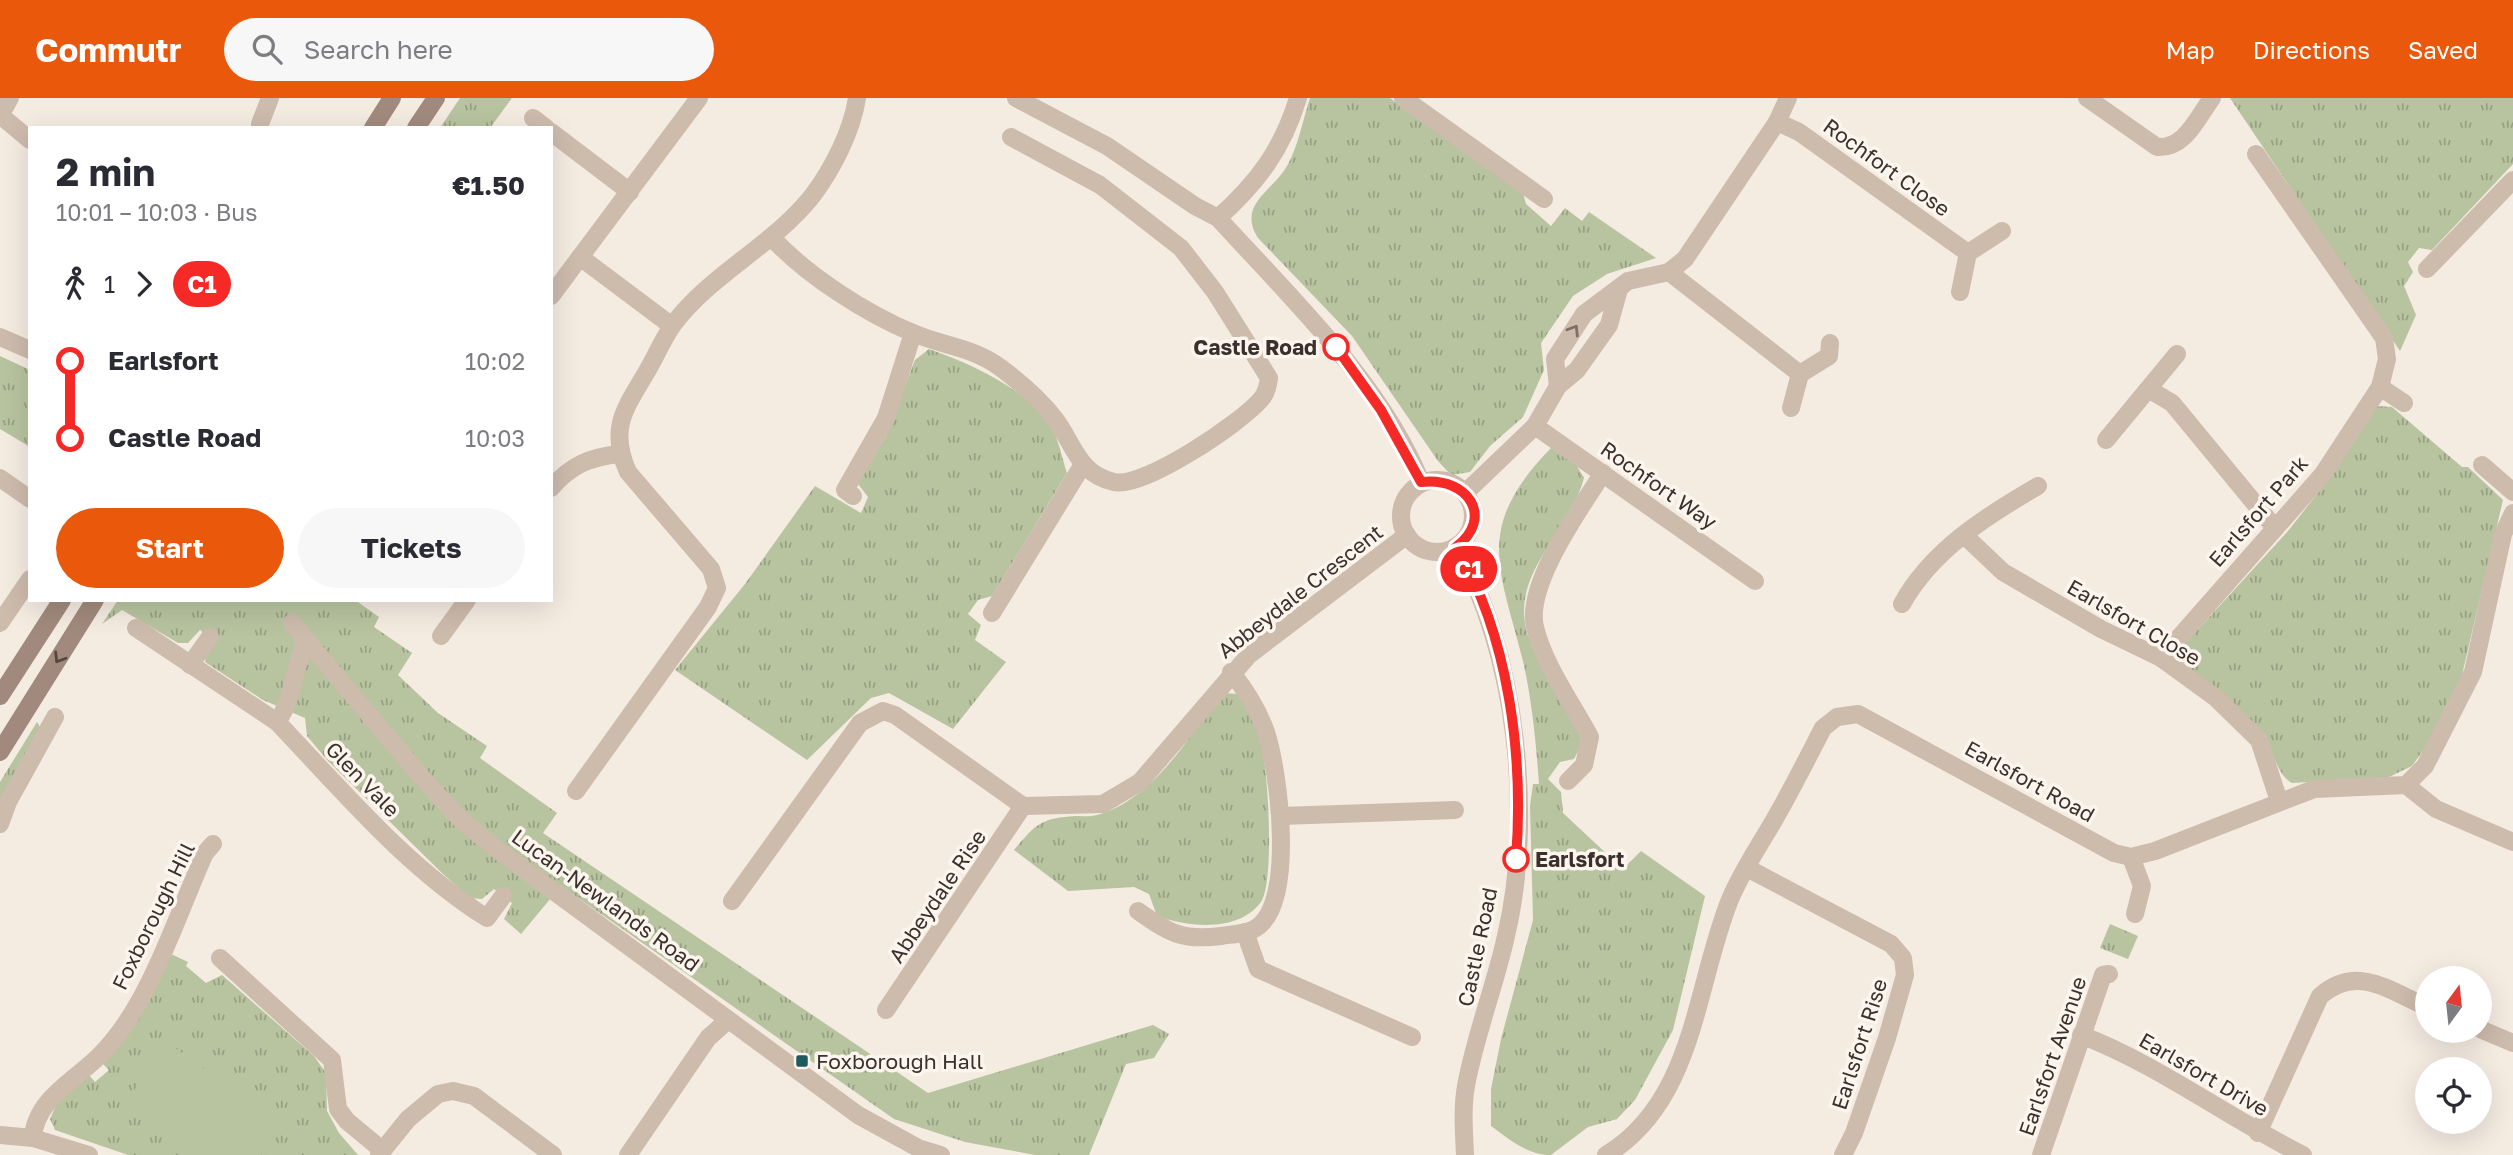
<!DOCTYPE html>
<meta charset="utf-8">
<style>
body{margin:0;font-family:"Golos Text",sans-serif;background:#f7f7f7;color:#2b2b33;height:100vh;display:flex;flex-direction:column;font-size:26px;white-space:nowrap}
*{box-sizing:border-box;margin:0}
p{font-size:23px;color:#7c7c81}
.icon{flex:none;width:38px;height:38px;fill:none;stroke:currentColor;stroke-width:2;stroke-linecap:round;stroke-linejoin:round}
.map{position:relative;flex:1;overflow:hidden}
.side{position:absolute;left:28px;top:28px;width:525px;height:476px;display:flex;flex-direction:column;background:#fff;border-radius:0px;box-shadow:0 7px 28px #0002}
.side>*{flex:none}
.badge{padding:0 14px;border-radius:23px;font-size:24px;line-height:46px}
.needle{width:46px;rotate:15deg}
.controls{position:absolute;left:2415px;top:868px;display:grid;gap:14px}
.controls a{display:grid;place-items:center;width:77px;height:77px;border-radius:50%;background:#fff;box-shadow:0 7px 28px #0002;font-size:35px}
.map>.badge{position:absolute;translate:-50% -50%;box-shadow:0 0 0 4px #fff}
.legs{display:flex;align-items:center;gap:10px;height:77px;padding:0 28px;font-size:23px}
.legs p{margin-inline-start:auto}
.head{display:flex;align-items:center;justify-content:space-between;height:119px;padding:0 28px}
h1{font-size:38px;font-weight:700;line-height:52px}
.cta{display:flex;gap:14px;margin-top:auto;padding:14px 28px}
.cta a{flex:1;height:80px;border-radius:42px;background:#ea580c;color:#fff;font-size:28px;font-weight:700;line-height:80px;text-align:center}
.cta a+a{background:#f7f7f7;color:#2b2b33}
ul{padding:0 28px;list-style:none}
li{display:flex;align-items:center;gap:24px;height:77px;font-size:26px}
li i{display:grid;place-items:center;width:10px;height:100%;margin:0 9px;background:currentColor}
li i::after{content:'';width:18px;height:18px;margin:-9px;border:5px solid;border-radius:50%;background:#fff}
li p{margin-inline-start:auto}
li:first-child i{background:linear-gradient(#0000 50%,currentColor 0)}
li:last-child i{background:linear-gradient(currentColor 50%,#0000 0)}
header{display:flex;align-items:center;gap:42px;box-sizing:border-box;height:98px;padding:0 35px;background:#ea580c;color:#fff}
header strong{font-size:33px}
nav{display:flex;gap:38px;margin-inline-start:auto;font-size:24px}
.search{width:490px;height:63px;background:#f7f7f7;display:flex;align-items:center;gap:18px;box-sizing:border-box;padding:0 24px;border-radius:38px;color:#7c7c81;font-size:26px}
.map>svg:first-child{display:block}
.grass{fill:url(#grass-tufts)}
.pitch{fill:#b8c4a0}
.lines{fill:none;stroke-linecap:round;stroke-linejoin:round}
.minor{stroke:#cdbbac;stroke-width:18}
.tertiary{stroke:#cdbbac;stroke-width:18}
.secondary{stroke:#a18a7d;stroke-width:18}
.oneway{stroke:#7d6f65}
.oneway2{stroke:#544640}
.line-1-casing{stroke:#fff;stroke-width:16}
.line-1{stroke:#f52a26;stroke-width:10}
.stop-1-dot{fill:#fff;stroke:#f52a26;stroke-width:3.5}
.poi-dot{fill:#1f5a5e;stroke:#fbf5ee;stroke-width:2.5}
.labels{text-anchor:middle;dominant-baseline:central;stroke-width:7;stroke-linejoin:round;paint-order:stroke}
.street-label{font-size:21px;fill:#3b302b;stroke:#fbf5ee}
.stop-label{font-size:21px;font-weight:bold;fill:#3b302b;stroke:#fbf5ee;text-anchor:end}
.poi-label{font-size:21px;fill:#3b302b;stroke:#fbf5ee;text-anchor:start}
</style>
<header>
<strong>Commutr</strong>
<div class="search"><svg class="icon" aria-label="search" viewBox="0 0 24 24"><circle cx="10" cy="10" r="6"/><path d="M15 15l6 6"/></svg>Search here</div>
<nav><a>Map</a><a>Directions</a><a>Saved</a></nav>
</header>
<div class="map">
<svg width="2513" height="1057" viewBox="0 0 2513 1057">
<defs>
<pattern id="grass-tufts" width="24" height="20" patternUnits="userSpaceOnUse" patternTransform="scale(1.75)"><rect width="24" height="20" fill="#b8c4a0"/><path d="M3 7l-1-3M5 7V3M7 7l1-3M15 17l-1-3M17 17v-4M19 17l1-3" fill="none" stroke="#97a083"/></pattern>
</defs>
<rect width="100%" height="100%" fill="#f4ebe1"/>
<!-- grass -->
<g class="grass">
<path d="M460 0H512L490 30H440Z"/>
<path d="M1310 0H1390L1523 95 1526 106 1551 128 1565 110 1582 123 1589 114 1656 160 1607 176 1573 198 1541 245 1544 272 1523 319 1490 348 1470 374 1451 377 1438 363 1352 238 1258 140C1237 106 1272 94 1287 68 1298 49 1303 21 1310 0Z"/>
<path d="M2230 0H2513V66L2432 152 2419 150 2408 164 2413 174 2404 188 2416 217 2400 253Z"/>
<path d="M929 251C971 266 1026 290 1051 329 1059 341 1062 361 1067 375L992 498 978 502 968 516 981 527 975 542 1006 564 953 631 889 595 871 600 807 662 675 572 745 486 815 388 861 415 868 399 858 386 886 338 915 262Z"/>
<path d="M0 258 30 272V349L0 331Z"/>
<path d="M2379 308 2392 309 2462 369H2468L2503 402 2462 577 2425 650 2412 668 2389 679 2292 685C2277 677 2274 654 2264 640 2243 610 2210 588 2183 565L2181 550 2288 433 2332 377 2373 311Z"/>
<path d="M1551 350 1577 368 1584 380C1569 437 1508 475 1528 538L1580 637 1581 647 1574 661 1560 664 1548 681 1561 694 1563 715 1623 771 1641 753 1705 798 1673 932 1635 1002 1617 1021 1588 1029 1551 1057C1527 1057 1509 1041 1491 1028V991L1501 941 1533 822 1530 708 1533 686H1539C1536 644 1532 603 1523 563 1499 468 1474 429 1551 350Z"/>
<path d="M118 502H355L379 519 374 529 412 555 398 577 438 615 487 648 480 660 557 715 543 735 928 995 1153 927 1169 936 1154 960 1126 966 1089 1057H1035L965 1044 894 1021 561 788 521 836 504 821 512 805 494 791 482 801 470 800 443 776 328 663 307 638 305 620 263 602 205 564 207 548 212 541 200 532 188 545H178L122 512 102 526Z"/>
<path d="M1221 595 1240 596C1247 612 1257 629 1261 645 1268 670 1275 784 1261 804 1238 835 1188 829 1157 818L1149 796 1134 789 1068 793 1014 752C1036 726 1041 720 1076 718 1082 718 1091 719 1097 717 1151 703 1191 638 1221 595Z"/>
<path d="M37 624 43 634 0 715V684Z"/>
<path d="M2110 826 2138 838 2128 861 2100 850Z"/>
<path d="M169 855 188 864 186 868 206 885 222 877 314 958 326 975 327 1013 339 1035 358 1057H128L55 1032 50 1021 57 1005 89 977 95 984 109 972 102 965Z"/>
</g>
<!-- pitch -->
<path class="pitch" d="M168 945 283 1027 261 1057H203L127 1002Z"/>
<g class="lines">
<!-- minor -->
<g class="minor">
<path d="M1403 0 1544 101"/>
<path d="M2087 0 2157 49C2185 51 2197 20 2212 0"/>
<path d="M0 18 10 0"/>
<path d="M1 18 30 42"/>
<path d="M533 20 546 30"/>
<path d="M1777 24 1799 34 1968 155"/>
<path d="M260 26 270 0"/>
<path d="M551 34 630 94"/>
<path d="M1218 120C1258 84 1282 52 1298 0"/>
<path d="M773 141C808 178 865 215 913 235 943 248 973 249 1001 270 1021 285 1040 301 1055 321 1074 346 1078 376 1114 384 1143 391 1243 324 1262 300 1267 294 1268 287 1269 280L1215 194 1181 150 1100 87 1011 39"/>
<path d="M580 159 672 228"/>
<path d="M2427 171 2513 82"/>
<path d="M1669 174 1800 276 1829 258 1830 245"/>
<path d="M1960 194 1968 155 2002 133"/>
<path d="M551 198 699 0"/>
<path d="M0 239 30 252"/>
<path d="M1558 288 1555 261 1584 216 1628 183 1669 174 1685 161 1777 24 1788 0"/>
<path d="M2380 289 2404 305"/>
<path d="M2150 292 2172 305 2275 430"/>
<path d="M1791 310 1800 276"/>
<path d="M1535 328 1755 483"/>
<path d="M2106 342 2177 256"/>
<path d="M2482 367 2513 394"/>
<path d="M0 380 30 401"/>
<path d="M551 390C571 367 590 359 620 356"/>
<path d="M1465 395 1535 328 1558 288 1577 272 1609 227 1619 191"/>
<path d="M853 398 845 392 886 320 913 235"/>
<path d="M1964 437 2003 474 2101 531 2161 560 2216 600 2259 642 2279 703"/>
<path d="M1902 506C1931 453 1986 418 2038 388"/>
<path d="M992 515 1082 368"/>
<path d="M0 525 30 481"/>
<path d="M136 530 277 624"/>
<path d="M441 538 467 502"/>
<path d="M306 543C293 570 295 599 277 624 343 693 406 769 487 820L503 798"/>
<path d="M2161 560 2323 376 2380 289 2387 261 2384 240 2256 56"/>
<path d="M190 567 210 539"/>
<path d="M1568 683 1584 667 1590 639C1572 605 1544 567 1535 529 1525 487 1580 411 1603 375"/>
<path d="M2406 687 2436 711 2513 744"/>
<path d="M576 693 708 509 717 490 711 471 628 374C609 331 624 312 646 275 655 260 662 243 672 228 710 176 773 148 813 97 833 70 852 33 857 0"/>
<path d="M1023 708 1103 706 1140 684 1249 557 1407 437"/>
<path d="M1281 718 1455 712"/>
<path d="M0 726 8 704 55 619"/>
<path d="M2131 759 2142 788 2135 816"/>
<path d="M1747 770 1891 846 1903 860 1905 877 1887 940 1854 1035 1843 1057"/>
<path d="M732 803 860 625 883 613 895 617 1023 708"/>
<path d="M1138 813C1169 835 1182 843 1221 838 1233 836 1252 836 1261 826 1294 795 1279 674 1266 634 1258 612 1246 592 1231 574"/>
<path d="M1245 834 1258 871 1412 939"/>
<path d="M220 860 332 962 338 1011 347 1023 382 1052"/>
<path d="M886 912 1023 708"/>
<path d="M2480 931 2513 945"/>
<path d="M2081 937C2159 967 2228 1020 2303 1057"/>
<path d="M2258 1035 2320 898C2357 866 2388 892 2427 909"/>
<path d="M0 1037 33 1040 89 1057"/>
<path d="M33 1040C35 1000 78 981 102 955 150 906 177 817 205 755L213 746"/>
<path d="M379 1057 408 1021 438 996 453 993 474 998 553 1057"/>
<path d="M628 1057 708 940 728 922"/>
<path d="M1606 1057C1694 1004 1695 890 1729 804 1740 776 1758 750 1773 724 1791 693 1807 661 1823 630L1837 619 1858 616 2114 755 2131 759 2155 753 2314 691 2406 687 2425 668 2473 574 2503 436 2513 415"/>
<path d="M2041 1057 2103 877 2109 876"/>
</g>
<!-- tertiary -->
<g class="tertiary">
<path d="M1016 0 1107 48 1195 108 1218 120C1288 197 1382 286 1421 384"/>
<circle cx="1437" cy="418" r="36"/>
<path d="M1456 449C1517 553 1534 721 1506 838 1495 888 1475 938 1466 988 1462 1010 1464 1034 1465 1057"/>
<path d="M292 525 424 682 460 721 495 750 858 1017 918 1050 941 1057"/>
</g>
<!-- secondary -->
<g class="secondary">
<path d="M373 30 392 0"/>
<path d="M416 30 436 0"/>
<path d="M0 598 62 502"/>
<path d="M0 654 95 502"/>
</g>
</g>
<!-- one-way arrows -->
<defs><path id="oneway-chevron" d="M-2-3.5L2.5 0L-2 3.5" fill="none" stroke-width="1.6" stroke-linecap="round" stroke-linejoin="round" transform="scale(1.75)"/></defs>
<use class="oneway" href="#oneway-chevron" transform="translate(1574 232) rotate(-58)"/>
<use class="oneway2" href="#oneway-chevron" transform="translate(59 560) rotate(122)"/>
<g class="lines">
<defs>
<path id="line-1" d="M1336 249 1381 312 1421 384C1468 378 1495 420 1456 449 1509 538 1524 658 1516 761"/>
</defs>
<!-- line-1 casing -->
<use href="#line-1" class="line-1-casing"/>
<!-- line-1 -->
<use href="#line-1" class="line-1"/>
</g>
<!-- markers -->
<g class="stop-1-dot">
<circle cx="1336" cy="249" r="12"/>
<circle cx="1516" cy="761" r="12"/>
</g>
<rect class="poi-dot" x="795" y="956" width="14" height="14" rx="3.5"/>
<g class="labels">
<!-- street labels -->
<g class="street-label">
<text transform="translate(1887 69) rotate(36)">Rochfort Close</text>
<text transform="translate(1659 387) rotate(35)">Rochfort Way</text>
<text transform="translate(2258 413) rotate(-49)">Earlsfort Park</text>
<text transform="translate(1300 493) rotate(-38)">Abbeydale Crescent</text>
<text transform="translate(2134 524) rotate(30)">Earlsfort Close</text>
<text transform="translate(363 681) rotate(46)">Glen Vale</text>
<text transform="translate(2030 683) rotate(29)">Earlsfort Road</text>
<text transform="translate(937 798) rotate(-56)">Abbeydale Rise</text>
<text transform="translate(606 802) rotate(36)">Lucan-Newlands Road</text>
<text transform="translate(153 818) rotate(-64)">Foxborough Hill</text>
<text transform="translate(1477 849) rotate(-78)">Castle Road</text>
<text transform="translate(1859 946) rotate(-72)">Earlsfort Rise</text>
<text transform="translate(2052 958) rotate(-71)">Earlsfort Avenue</text>
<text transform="translate(2204 976) rotate(30)">Earlsfort Drive</text>
</g>
<!-- stop labels -->
<g class="stop-label">
<text x="1317" y="249">Castle Road</text>
<text x="1535" y="761" text-anchor="start">Earlsfort</text>
</g>
<!-- poi labels -->
<g class="poi-label">
<text x="816" y="963">Foxborough Hall</text>
</g>
</g>
</svg>
<div class="controls">
<a><svg class="needle" viewBox="-14 -14 28 28"><path d="M0-13l5 13h-10z" fill="#e53935"/><path d="M0 13l5-13h-10z" fill="#7c7c81"/></svg></a>
<a><svg class="icon" aria-label="locate" viewBox="0 0 24 24"><circle cx="12" cy="12" r="6"/><path d="M12 2v4M12 18v4M2 12h4M18 12h4"/></svg></a>
</div>
<b class="badge" style="left:1469px;top:471px;background:#f52a26;color:#fff">C1</b>
<section class="side">
<div class="head"><div><h1>2 min</h1><p>10:01 – 10:03 · Bus</p></div><b>€1.50</b></div>
<div class="legs"><svg class="icon" aria-label="walk" viewBox="0 0 24 24"><circle cx="13" cy="4" r="2"/><path d="M13 8l-2 6 4 7M11 14l-3 7M7 12l3-4h3l4 4"/></svg>1<svg class="icon" aria-label="forward" viewBox="0 0 24 24"><path d="M9 5l7 7-7 7"/></svg><b class="badge" style="background:#f52a26;color:#fff">C1</b></div>
<ul>
<li><i style="color:#f52a26"></i><b>Earlsfort</b><p>10:02</p></li>
<li><i style="color:#f52a26"></i><b>Castle Road</b><p>10:03</p></li>
</ul>
<div class="cta"><a>Start</a><a>Tickets</a></div>
</section>
</div>
